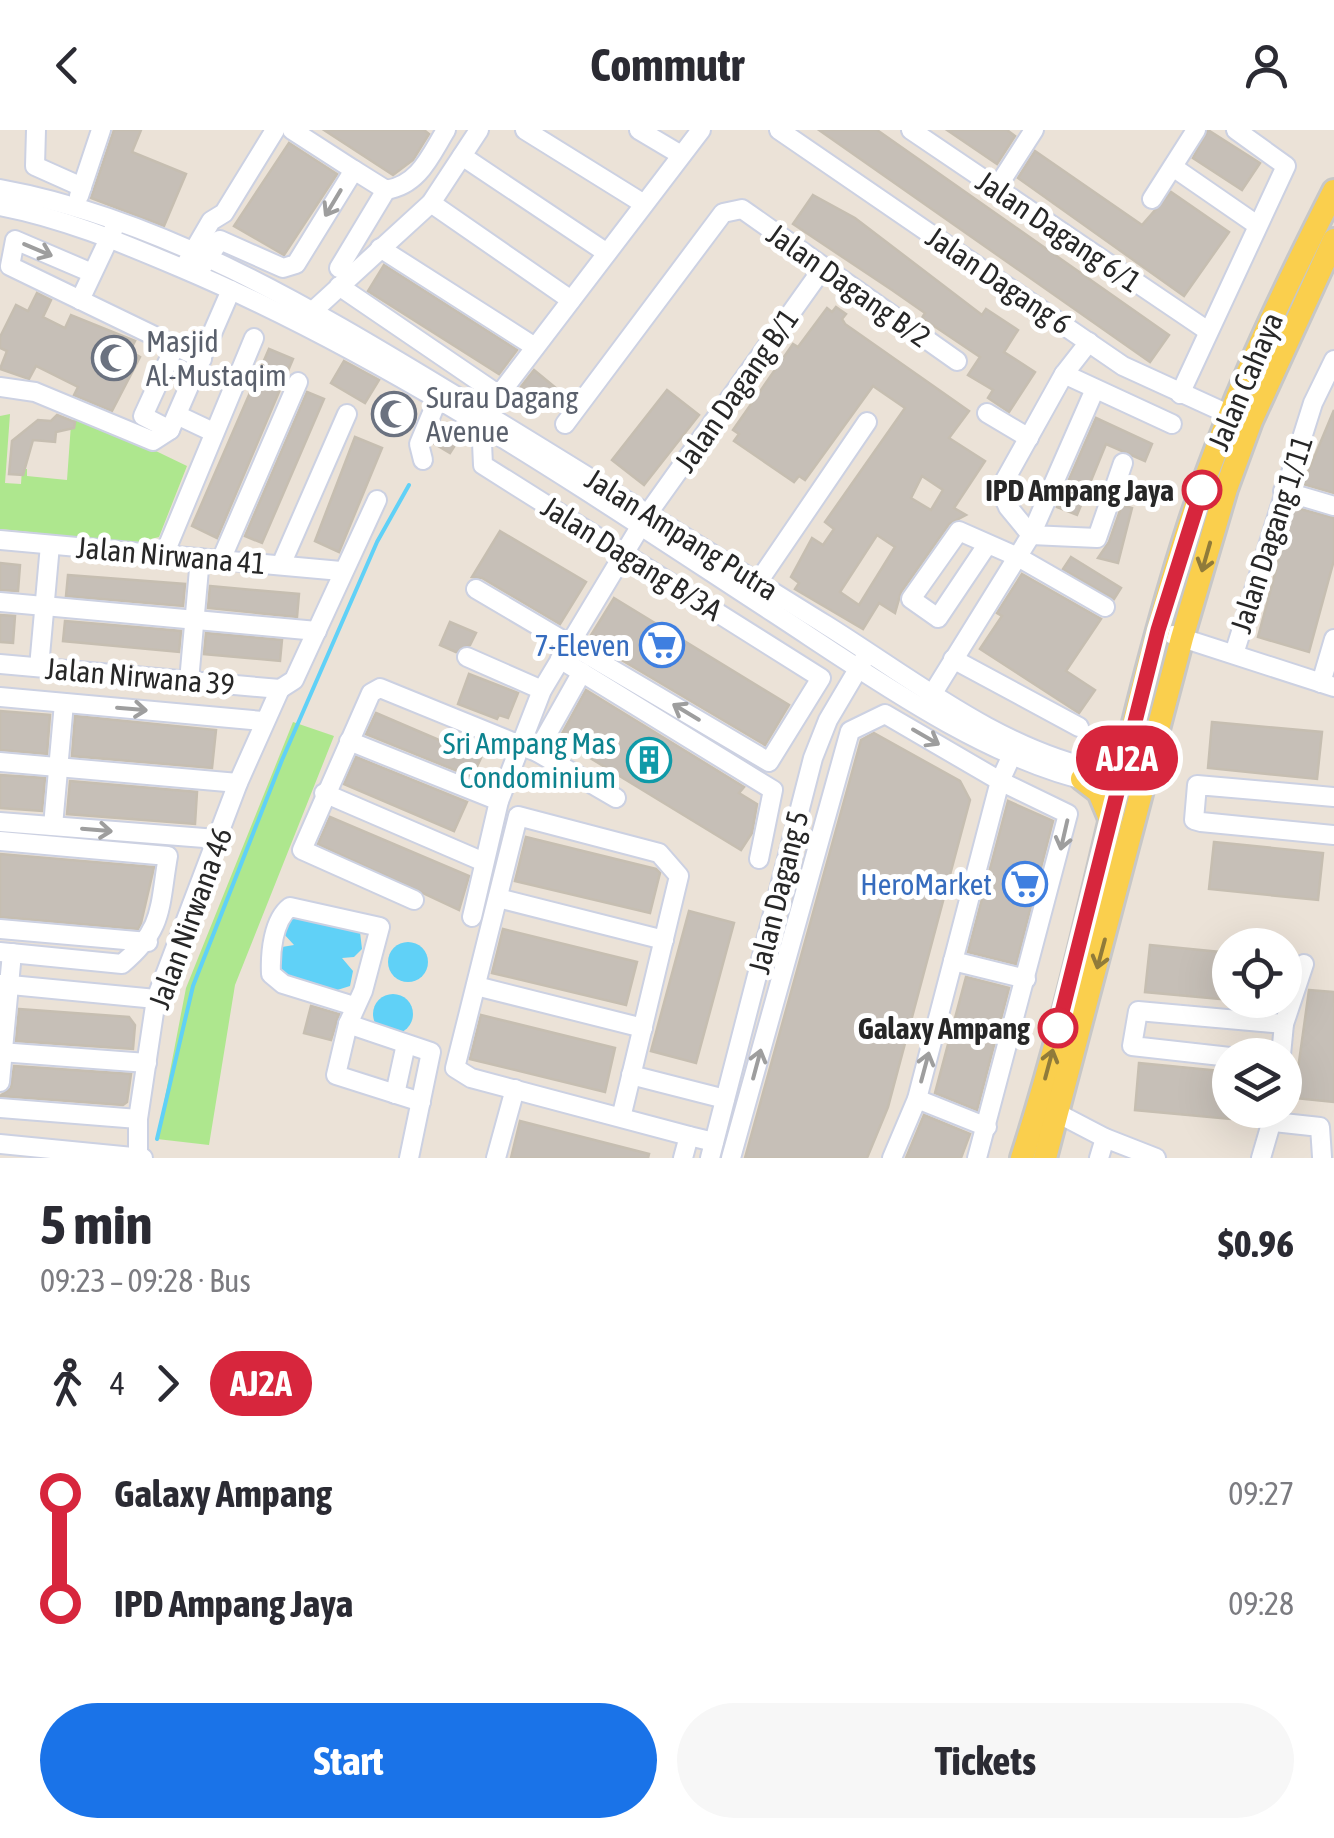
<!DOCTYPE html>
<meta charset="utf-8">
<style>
body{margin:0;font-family:"Asap Condensed",sans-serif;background:#f7f7f7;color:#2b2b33;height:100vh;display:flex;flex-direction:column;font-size:38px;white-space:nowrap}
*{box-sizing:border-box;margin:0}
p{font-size:32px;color:#7c7c81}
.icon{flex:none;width:55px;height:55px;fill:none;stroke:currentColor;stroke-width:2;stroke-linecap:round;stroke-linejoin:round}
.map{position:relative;height:1028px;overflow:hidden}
.drawer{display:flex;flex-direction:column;background:#fff;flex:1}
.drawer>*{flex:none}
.badge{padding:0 20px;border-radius:32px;font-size:35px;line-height:65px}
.controls{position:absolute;left:1212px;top:798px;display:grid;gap:20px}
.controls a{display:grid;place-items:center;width:90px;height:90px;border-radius:50%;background:#fff;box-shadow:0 10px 40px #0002;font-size:50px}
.map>.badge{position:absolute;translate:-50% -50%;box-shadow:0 0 0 5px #fff}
.legs{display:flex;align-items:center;gap:15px;height:110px;padding:0 40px;font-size:32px}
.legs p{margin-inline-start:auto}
.head{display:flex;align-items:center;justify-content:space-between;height:170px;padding:0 40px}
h1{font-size:55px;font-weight:700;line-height:75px}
.button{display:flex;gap:20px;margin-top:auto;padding:20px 40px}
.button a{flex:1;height:115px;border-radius:60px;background:#1a73e8;color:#fff;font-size:40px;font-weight:700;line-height:115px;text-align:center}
.button a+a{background:#f7f7f7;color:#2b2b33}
ul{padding:0 40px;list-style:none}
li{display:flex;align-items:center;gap:35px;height:110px;font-size:38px}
li i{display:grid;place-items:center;width:15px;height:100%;margin:0 12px;background:currentColor}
li i::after{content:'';width:25px;height:25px;margin:-12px;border:8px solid;border-radius:50%;background:#fff}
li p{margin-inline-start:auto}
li:first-child i{background:linear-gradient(#0000 50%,currentColor 0)}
li:last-child i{background:linear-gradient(currentColor 50%,#0000 0)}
header{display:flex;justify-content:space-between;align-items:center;height:130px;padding:0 40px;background:#fff;font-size:45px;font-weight:700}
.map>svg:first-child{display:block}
.green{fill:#aee78e}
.water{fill:#60d1f7}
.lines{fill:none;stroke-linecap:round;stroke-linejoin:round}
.stream{stroke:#60d1f7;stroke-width:4}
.building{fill:#c6bfb7;stroke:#c6beb1;stroke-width:2.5;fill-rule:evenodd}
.minor-casing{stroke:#ccd1e2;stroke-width:22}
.major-casing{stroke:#c7c7c7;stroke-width:28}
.minor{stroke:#fff;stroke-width:18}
.major{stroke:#facf4d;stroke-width:22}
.oneway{stroke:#9e9e9e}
.oneway2{stroke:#907b3a}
.line-1-casing{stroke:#fff;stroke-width:22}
.line-1{stroke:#d7263d;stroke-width:15}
.stop-1-dot{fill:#fff;stroke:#d7263d;stroke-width:5}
.labels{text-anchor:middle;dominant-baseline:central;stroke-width:10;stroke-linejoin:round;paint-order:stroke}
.street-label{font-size:30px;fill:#272727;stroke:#fff}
.worship-label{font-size:30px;fill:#5b616d;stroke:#fff;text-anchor:start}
.stop-label{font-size:30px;font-weight:bold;fill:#272727;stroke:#fff;text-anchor:end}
.shop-label{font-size:30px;fill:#366cbe;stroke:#fff;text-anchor:end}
.culture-label{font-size:30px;fill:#0d838f;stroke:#fff;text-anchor:end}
</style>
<header><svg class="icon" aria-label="back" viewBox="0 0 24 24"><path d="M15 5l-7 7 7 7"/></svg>Commutr<svg class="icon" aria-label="person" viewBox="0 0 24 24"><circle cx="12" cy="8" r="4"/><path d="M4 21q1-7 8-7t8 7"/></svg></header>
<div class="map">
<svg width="1334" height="1028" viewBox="0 0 1334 1028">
<rect width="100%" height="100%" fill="#ebe2d7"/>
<!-- green -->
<g class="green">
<path d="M10 284 5 353 21 354 22 339H27V346L67 350 71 294 79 284 187 336 159 407 135 413 0 399V286Z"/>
<path d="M293 592 334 606 235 855 209 1015 157 1009 186 858Z"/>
</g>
<!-- water -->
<g class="water">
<path d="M292 784 360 802 362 819 354 827 342 828 353 841 350 856 334 861 281 845 275 825 282 817 294 815 283 803Z"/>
<circle cx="408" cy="832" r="20"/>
<circle cx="393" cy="884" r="20"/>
</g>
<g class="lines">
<!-- stream -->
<path class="stream" d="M157 1009 193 856 282 630 377 412 409 355"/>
</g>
<!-- building -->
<g class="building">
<path d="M114 0H141L132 22 186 44 164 96 91 68Z"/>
<path d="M324 0H424L429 4 413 30 393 45Z"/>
<path d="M819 0H877L1169 205 1150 232Z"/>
<path d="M947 0H1007L1015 6 997 34Z"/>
<path d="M1208 0 1260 33 1242 60 1193 28Z"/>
<path d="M289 13 337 44 284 125 234 96Z"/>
<path d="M1035 21 1142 95 1171 62 1229 102 1184 166 1018 48Z"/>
<path d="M813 65 855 88 982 185 986 179 1018 200 1004 222 1035 242 1009 282 988 268 993 260 968 245 980 227 922 188 925 183 892 160 793 94Z"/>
<path d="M384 135 517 220 499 244 368 161Z"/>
<path d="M37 163 51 170 43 187 65 198 71 185 135 211 130 221 140 227 112 281 74 265 78 257 36 236 29 249 0 239 7 221 0 218V207L16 175 28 181Z"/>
<path d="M836 177 846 184 842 189 845 194 969 281 949 308 985 331 954 378 966 385 949 394 901 462 895 483 879 473 863 499 795 459 799 453 791 447 812 408 823 415 834 399 825 392 905 278 873 256 805 350 799 346 794 352 734 311 739 304 733 300 793 214 798 217 827 178 832 182ZM922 346 943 360 931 380 911 368ZM877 405 895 417 859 475 840 462Z"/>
<path d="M269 219 293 229 217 408 192 396Z"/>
<path d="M344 231 379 250 365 273 331 253Z"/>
<path d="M534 240 557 259 535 286 513 267Z"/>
<path d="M667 260 699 285 644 355 612 330Z"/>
<path d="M307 262 324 269 262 413 245 406Z"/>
<path d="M1334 280V363L1303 354Z"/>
<path d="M57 285 75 292 74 298 56 302 55 312 33 310 23 345 9 344 12 311 38 290 51 291Z"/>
<path d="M1096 288 1152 314 1145 331 1106 314 1077 385 1057 377Z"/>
<path d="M440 297 459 309 450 323 433 313Z"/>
<path d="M355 307 382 318 339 422 315 411Z"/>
<path d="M1122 375 1132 378 1118 433 1098 428 1109 412Z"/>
<path d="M1293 377 1334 388V430L1309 522 1258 507Z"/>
<path d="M500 401 586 452 560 494 482 448 472 447Z"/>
<path d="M1071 427 1121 458 1114 469 1063 439Z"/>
<path d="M0 433 20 435 18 461 0 460Z"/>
<path d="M1022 444 1101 489 1066 541 1095 560 1079 583 980 519 1002 486 997 483Z"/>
<path d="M68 445 185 454 183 476 66 466Z"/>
<path d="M210 456 299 464 297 487 208 478Z"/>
<path d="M614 468 789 575 765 615 588 510Z"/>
<path d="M0 485 15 486 13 513 0 512Z"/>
<path d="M65 491 181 501 179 522 63 511Z"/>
<path d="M450 492 476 503 470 515 456 522 440 515Z"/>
<path d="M206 503 282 510 280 531 204 524Z"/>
<path d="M469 544 518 563 508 588 499 585 497 589 458 574Z"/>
<path d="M586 560 744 657 739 663 757 674 752 703 741 720 559 609Z"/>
<path d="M0 581 50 585 47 624 0 620Z"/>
<path d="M376 583 481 628 472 647 366 604Z"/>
<path d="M75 586 216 600 212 638 72 626Z"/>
<path d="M1212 592 1322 602 1317 649 1208 638Z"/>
<path d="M874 603 960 651 970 670 888 977 867 1028H745L861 610Z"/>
<path d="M356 627 467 672 454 701 344 654Z"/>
<path d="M0 645 45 648 42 681 0 678Z"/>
<path d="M70 651 197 662 195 694 67 684Z"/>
<path d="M1008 671 1053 691 1016 834 968 822Z"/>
<path d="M330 687 469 746 459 780 318 714Z"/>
<path d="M526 707 656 739 660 743 650 783 515 751Z"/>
<path d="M1214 712 1323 723 1318 770 1209 759Z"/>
<path d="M0 724 154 737 141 793 138 799 0 787Z"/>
<path d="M689 781 734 793 696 933 651 921Z"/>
<path d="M503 799 637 832 626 875 492 843Z"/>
<path d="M1150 815 1230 823V870L1145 862Z"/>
<path d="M966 847 1009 858 977 980 935 963Z"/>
<path d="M1309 860 1334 862V972L1294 968Z"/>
<path d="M311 876 339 884 331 910 304 903Z"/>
<path d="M19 879 129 887 135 895 133 919 16 911Z"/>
<path d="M481 885 615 918 605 962 470 929Z"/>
<path d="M1139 933 1230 942V989L1135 980Z"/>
<path d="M14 936 131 944 127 972 123 975 0 966 11 958Z"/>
<path d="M924 985 970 1004 961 1028H906Z"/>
<path d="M520 991 649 1024 648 1028H511Z"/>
</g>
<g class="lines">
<defs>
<g id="minor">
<path d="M36 0 35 36 82 57"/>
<path d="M292 0 354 40"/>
<path d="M525 0 644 74"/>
<path d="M639 0 681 25"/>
<path d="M779 0 1123 236 1228 284"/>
<path d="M911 0 1208 201"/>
<path d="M462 26 607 123"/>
<path d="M1173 37 1257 95"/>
<path d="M0 59C160 88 309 177 446 260 574 337 700 417 826 495 911 548 1000 620 1099 640"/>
<path d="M996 59 1034 0"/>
<path d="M79 66 101 0"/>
<path d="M1152 69 1196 0"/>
<path d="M431 73 571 170"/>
<path d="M0 76C63 88 120 112 179 137 390 226 582 358 774 483 866 543 985 629 1093 652"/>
<path d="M380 118 535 217"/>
<path d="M186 134 211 91 224 83 275 0"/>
<path d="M339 138 386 60"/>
<path d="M200 140 220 110 283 138 296 134 354 40 386 60C419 55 430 26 446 0"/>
<path d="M92 143 15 110 10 136 202 229"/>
<path d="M339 156 499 265 701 0"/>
<path d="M80 170 114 98"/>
<path d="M310 190 314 180 431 73 479 0"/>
<path d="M175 216 143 286 170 300 231 160"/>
<path d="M1064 244 1172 294"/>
<path d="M0 257 35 262 153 311 170 300"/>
<path d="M1095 259 1031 405 1097 408 1123 333"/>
<path d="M1180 264 1286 36 1236 0"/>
<path d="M987 283 1029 308"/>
<path d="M177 285 213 302"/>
<path d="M565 294 723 83 742 79 957 231"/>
<path d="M423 330 419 314 437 271"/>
<path d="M1283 361 1334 376"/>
<path d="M0 410 341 441"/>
<path d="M987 415 938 488 911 469 959 401 1018 427 1105 477"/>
<path d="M164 425 254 208"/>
<path d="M221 430 298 252"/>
<path d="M281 435 347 284"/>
<path d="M476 459 769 632 821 548 483 335 482 313 493 295"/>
<path d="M752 461 867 292"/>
<path d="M0 472 317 501"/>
<path d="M1173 505 1334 557"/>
<path d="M1234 524 1313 273 1334 230"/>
<path d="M467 527 542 560"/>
<path d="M560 529 773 660 759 729"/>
<path d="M953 529 1079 597"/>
<path d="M0 534 280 559"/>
<path d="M39 537 50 415"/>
<path d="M582 542 537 622 616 668"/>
<path d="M189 551 200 428"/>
<path d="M1321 553 1334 509"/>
<path d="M280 559 294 550 377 370"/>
<path d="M0 567 263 591"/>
<path d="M928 571 1031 405 1008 377 1000 359 1064 244 1089 212"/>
<path d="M349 611 499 671"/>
<path d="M0 632 238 653"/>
<path d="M324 663 484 732"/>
<path d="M1334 667 1197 655 1194 690 1201 692 1334 705"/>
<path d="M0 692 217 709"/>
<path d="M53 696 64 573"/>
<path d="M0 711 168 726C159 778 164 799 122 834L0 822"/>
<path d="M498 768 664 810"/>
<path d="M414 770 302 720 371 563 380 558 537 622"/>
<path d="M472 787 499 671 542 560 649 382 823 138"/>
<path d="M0 799 148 812"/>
<path d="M953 831 1026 849"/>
<path d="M0 854 156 869"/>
<path d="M476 856 643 898"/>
<path d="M354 876 283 854 271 844C270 823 273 790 290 777L380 797 363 861 348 894 431 922 409 1028"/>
<path d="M348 894 336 945 421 972"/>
<path d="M0 922 147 933"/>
<path d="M1281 925 1284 894 1304 834"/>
<path d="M1230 927 1132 916 1138 881 1284 894"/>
<path d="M631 945 725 969"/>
<path d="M0 952 12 823"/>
<path d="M395 964 406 914"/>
<path d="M917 969 987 997"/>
<path d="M0 978 138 989"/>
<path d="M1059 984 1105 1008 1156 1028"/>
<path d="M621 988 679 746 659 723 518 686 455 938 471 948 689 1006 714 1012"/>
<path d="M1274 992 1320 997 1322 1027"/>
<path d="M0 1014 143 1028"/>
<path d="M138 1028V989L156 869 238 653 280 559"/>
<path d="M496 1028 515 959"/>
<path d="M683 1028 689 1006"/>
<path d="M710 1028 813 628 828 590 864 529"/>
<path d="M731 1028 850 601 885 584 1000 651 1068 684 977 1028"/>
<path d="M892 1028 917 969 1000 651 1012 625"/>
<path d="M1099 1028 1105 1008"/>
<path d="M1261 1028 1275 980"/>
</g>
<g id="major">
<path d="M1087 638 1106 633 1128 611"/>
<path d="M1082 649 1099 662 1111 691"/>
<path d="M1022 1028C1089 820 1122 603 1189 396 1227 279 1278 171 1334 61"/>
<path d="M1045 1028 1182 508 1226 359 1251 291 1334 110"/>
</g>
</defs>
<!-- minor casing -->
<use href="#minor" class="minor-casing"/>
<!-- major casing -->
<use href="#major" class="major-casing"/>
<!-- minor -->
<use href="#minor" class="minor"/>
<!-- major -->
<use href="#major" class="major"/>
</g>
<!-- one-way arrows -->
<defs><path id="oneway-shaft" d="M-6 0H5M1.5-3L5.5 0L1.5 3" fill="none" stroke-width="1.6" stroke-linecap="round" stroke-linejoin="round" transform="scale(2.5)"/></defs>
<g class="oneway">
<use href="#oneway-shaft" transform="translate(333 73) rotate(121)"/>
<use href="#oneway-shaft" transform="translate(38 120) rotate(23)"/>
<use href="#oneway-shaft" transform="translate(132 579) rotate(5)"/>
<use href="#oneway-shaft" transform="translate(686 582) rotate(-149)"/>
<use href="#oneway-shaft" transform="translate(926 607) rotate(30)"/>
<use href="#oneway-shaft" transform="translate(97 700) rotate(5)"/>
<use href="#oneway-shaft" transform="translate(1064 705) rotate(103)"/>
<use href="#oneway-shaft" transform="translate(757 934) rotate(-75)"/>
<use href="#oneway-shaft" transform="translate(925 937) rotate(-75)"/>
</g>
<g class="oneway2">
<use href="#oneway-shaft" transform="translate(1206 427) rotate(106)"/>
<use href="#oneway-shaft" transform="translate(1101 824) rotate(105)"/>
<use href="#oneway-shaft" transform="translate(1049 934) rotate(-75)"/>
</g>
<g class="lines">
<defs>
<path id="line-1" d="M1058 898 1158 500 1202 360"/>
</defs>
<!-- line-1 casing -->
<use href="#line-1" class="line-1-casing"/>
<!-- line-1 -->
<use href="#line-1" class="line-1"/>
</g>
<!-- icons -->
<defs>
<symbol id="mosque-ring" viewBox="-11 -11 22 22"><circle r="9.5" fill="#fff" stroke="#6b7280" stroke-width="1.5"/><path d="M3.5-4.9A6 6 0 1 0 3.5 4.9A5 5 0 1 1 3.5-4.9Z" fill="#6b7280"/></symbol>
<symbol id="supermarket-ring" viewBox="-11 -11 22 22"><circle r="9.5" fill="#fff" stroke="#3f7fe0" stroke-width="1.5"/><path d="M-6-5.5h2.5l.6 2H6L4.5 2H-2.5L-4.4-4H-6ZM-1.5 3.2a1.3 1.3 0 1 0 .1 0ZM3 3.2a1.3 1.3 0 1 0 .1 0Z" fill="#3f7fe0"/></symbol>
<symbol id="building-ring" viewBox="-11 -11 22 22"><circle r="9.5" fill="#fff" stroke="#0f9aa8" stroke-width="1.5"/><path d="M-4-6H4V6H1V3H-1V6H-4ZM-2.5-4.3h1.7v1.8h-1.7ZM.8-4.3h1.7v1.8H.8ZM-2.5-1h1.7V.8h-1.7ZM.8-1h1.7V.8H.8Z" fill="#0f9aa8"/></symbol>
</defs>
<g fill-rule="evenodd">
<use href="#mosque-ring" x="89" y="203" width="50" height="50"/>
<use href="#mosque-ring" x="369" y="259" width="50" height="50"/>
<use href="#supermarket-ring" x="637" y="490" width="50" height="50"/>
<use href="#building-ring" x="624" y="605" width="50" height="50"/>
<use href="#supermarket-ring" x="1000" y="729" width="50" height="50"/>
</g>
<!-- markers -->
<g class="stop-1-dot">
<circle cx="1202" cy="360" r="18"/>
<circle cx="1058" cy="898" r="18"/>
</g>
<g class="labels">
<!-- street labels -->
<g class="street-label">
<text transform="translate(1059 101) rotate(34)">Jalan Dagang 6/1</text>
<text transform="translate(999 150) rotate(34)">Jalan Dagang 6</text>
<text transform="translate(849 155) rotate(35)">Jalan Dagang B/2</text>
<text transform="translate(1245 251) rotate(-67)">Jalan Cahaya</text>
<text transform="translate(736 260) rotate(-55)">Jalan Dagang B/1</text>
<text transform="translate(682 404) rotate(32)">Jalan Ampang Putra</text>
<text transform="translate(1271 404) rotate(-72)">Jalan Dagang 1/11</text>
<text transform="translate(171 425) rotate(5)">Jalan Nirwana 41</text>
<text transform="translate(632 428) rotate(32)">Jalan Dagang B/3A</text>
<text transform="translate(140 546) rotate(5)">Jalan Nirwana 39</text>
<text transform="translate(778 762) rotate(-76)">Jalan Dagang 5</text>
<text transform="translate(190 788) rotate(-70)">Jalan Nirwana 46</text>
</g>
<!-- worship labels -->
<g class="worship-label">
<text x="146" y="211">Masjid<tspan x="146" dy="34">Al-Mustaqim</tspan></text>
<text x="426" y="267">Surau Dagang<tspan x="426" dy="34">Avenue</tspan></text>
</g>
<!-- stop labels -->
<g class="stop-label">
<text x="1174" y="360">IPD Ampang Jaya</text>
<text x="1030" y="898">Galaxy Ampang</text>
</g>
<!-- shop labels -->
<g class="shop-label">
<text x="630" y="515">7-Eleven</text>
<text x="992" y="754">HeroMarket</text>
</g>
<!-- culture labels -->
<g class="culture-label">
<text x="616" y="613">Sri Ampang Mas<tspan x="616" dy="34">Condominium</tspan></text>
</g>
</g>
</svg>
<div class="controls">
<a><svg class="icon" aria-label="locate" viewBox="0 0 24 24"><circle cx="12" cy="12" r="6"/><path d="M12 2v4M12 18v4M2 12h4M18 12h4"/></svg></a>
<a><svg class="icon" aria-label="layers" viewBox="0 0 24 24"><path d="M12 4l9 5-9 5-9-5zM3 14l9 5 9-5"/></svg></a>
</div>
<b class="badge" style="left:1127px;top:628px;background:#d7263d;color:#fff">AJ2A</b>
</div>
<section class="drawer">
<div class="head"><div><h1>5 min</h1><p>09:23 – 09:28 · Bus</p></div><b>$0.96</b></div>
<div class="legs"><svg class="icon" aria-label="walk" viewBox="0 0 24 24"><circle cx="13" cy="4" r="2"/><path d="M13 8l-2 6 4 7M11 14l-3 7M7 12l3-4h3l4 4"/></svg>4<svg class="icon" aria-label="forward" viewBox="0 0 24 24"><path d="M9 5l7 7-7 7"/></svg><b class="badge" style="background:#d7263d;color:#fff">AJ2A</b></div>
<ul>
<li><i style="color:#d7263d"></i><b>Galaxy Ampang</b><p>09:27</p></li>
<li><i style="color:#d7263d"></i><b>IPD Ampang Jaya</b><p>09:28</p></li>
</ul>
<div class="button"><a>Start</a><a>Tickets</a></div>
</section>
